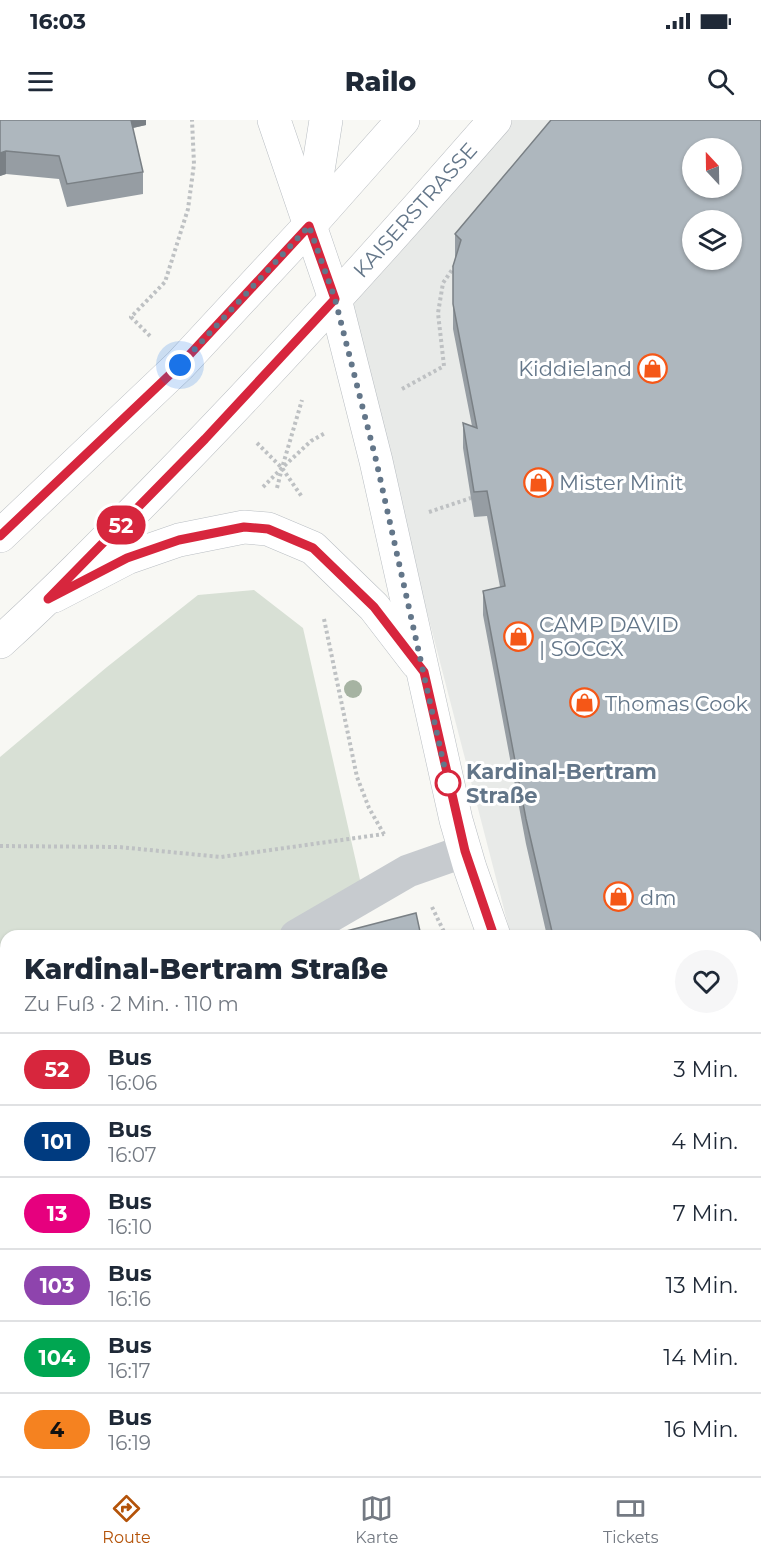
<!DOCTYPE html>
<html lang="de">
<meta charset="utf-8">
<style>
body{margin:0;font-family:Montserrat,sans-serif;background:#f6f6f7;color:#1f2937;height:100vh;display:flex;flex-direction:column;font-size:22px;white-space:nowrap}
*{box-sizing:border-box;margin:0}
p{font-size:20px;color:#747a83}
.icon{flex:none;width:33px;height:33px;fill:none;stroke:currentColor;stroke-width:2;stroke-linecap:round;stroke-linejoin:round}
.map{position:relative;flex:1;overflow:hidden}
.panel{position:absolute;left:0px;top:810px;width:762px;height:546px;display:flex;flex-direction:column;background:#fff;border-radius:18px 18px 0 0;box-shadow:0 2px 4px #0004}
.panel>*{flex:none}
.badge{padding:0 12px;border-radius:20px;font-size:21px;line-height:39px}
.needle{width:39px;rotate:338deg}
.buttons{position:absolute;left:682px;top:18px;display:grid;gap:12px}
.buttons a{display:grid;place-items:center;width:60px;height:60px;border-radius:50%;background:#fff;box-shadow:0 2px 4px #0004;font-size:30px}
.you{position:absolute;width:30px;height:30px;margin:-15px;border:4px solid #fff;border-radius:50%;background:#1a73e8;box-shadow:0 0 0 9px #1a73e833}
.map>.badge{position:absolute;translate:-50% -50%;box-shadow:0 0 0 3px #fff}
.round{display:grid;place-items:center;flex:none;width:63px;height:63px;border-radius:32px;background:#f6f6f7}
.head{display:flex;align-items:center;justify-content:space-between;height:102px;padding:0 24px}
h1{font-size:28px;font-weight:800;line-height:45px}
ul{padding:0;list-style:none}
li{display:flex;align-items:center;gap:18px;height:72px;padding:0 24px;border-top:2px solid #e0e1e3}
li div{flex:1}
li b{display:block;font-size:22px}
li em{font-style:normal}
li .badge{min-width:66px;font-weight:700;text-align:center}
.status{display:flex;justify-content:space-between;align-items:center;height:42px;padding:0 30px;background:#fff;direction:ltr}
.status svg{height:16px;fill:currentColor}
header{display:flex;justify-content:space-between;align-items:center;height:78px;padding:0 24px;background:#fff;font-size:27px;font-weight:800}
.menu{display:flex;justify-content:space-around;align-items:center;height:84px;border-top:2px solid #e0e1e3;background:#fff;font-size:16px;color:#747a83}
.menu a{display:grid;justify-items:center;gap:3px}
.menu .on{color:#b45309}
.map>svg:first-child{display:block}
.built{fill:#e8eae8;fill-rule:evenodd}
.green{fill:#d8e0d5}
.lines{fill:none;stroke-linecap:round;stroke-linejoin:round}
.secondary-casing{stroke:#b9bec3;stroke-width:34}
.primary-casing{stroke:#babec2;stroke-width:34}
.path{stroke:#bec1c3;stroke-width:4;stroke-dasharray:3 3;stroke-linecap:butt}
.street{stroke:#c7cbcf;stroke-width:33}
.secondary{stroke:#fff;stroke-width:33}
.primary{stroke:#fff;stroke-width:33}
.tree{fill:#a6b3a2}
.wall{fill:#969da3;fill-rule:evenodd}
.shaded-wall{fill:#7a8085}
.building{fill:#aeb7be;stroke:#7a8085;stroke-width:1.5;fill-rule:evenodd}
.line-casing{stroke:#fff;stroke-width:14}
.line{stroke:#d7263d;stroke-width:9}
.walk{stroke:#637689;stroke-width:6;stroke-dasharray:0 10.8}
.stop-dot{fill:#fff;stroke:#d7263d;stroke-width:3}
.labels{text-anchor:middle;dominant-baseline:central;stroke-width:6;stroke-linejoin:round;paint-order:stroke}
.street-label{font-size:21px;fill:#637689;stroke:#fff}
.poi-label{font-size:21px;fill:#637689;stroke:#fff;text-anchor:start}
.stop-label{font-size:21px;font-weight:bold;fill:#637689;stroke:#fff;text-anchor:start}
</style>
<div class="status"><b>16:03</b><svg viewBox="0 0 49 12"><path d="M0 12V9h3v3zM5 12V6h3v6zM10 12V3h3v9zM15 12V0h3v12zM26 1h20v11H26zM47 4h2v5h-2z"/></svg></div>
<header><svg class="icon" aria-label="menu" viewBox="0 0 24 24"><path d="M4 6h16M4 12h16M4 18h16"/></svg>Railo<svg class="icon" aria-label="search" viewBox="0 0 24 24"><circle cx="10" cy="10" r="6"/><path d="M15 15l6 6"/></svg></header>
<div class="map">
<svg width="761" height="1356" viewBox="0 0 761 1356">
<rect width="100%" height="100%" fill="#f8f8f4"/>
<!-- built -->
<path class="built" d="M506 0H761V1356H654L653 1350H756V816H511L348 187ZM693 28H732V68H693ZM693 100H732V140H693Z"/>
<!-- green -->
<path class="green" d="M254 470 303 508 361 764 271 816H6V969L0 972V637L107 547 198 475Z"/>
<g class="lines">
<defs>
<g id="secondary">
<path d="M274 0 335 179 376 341 456 700 470 748 494 816"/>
<path d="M310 101 326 0"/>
<path d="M54 476 127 438 179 420 244 407 268 409 313 428 374 487 417 543"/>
<path d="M620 1350 621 1356"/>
</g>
<g id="primary">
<path d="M0 416 180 245 309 106 403 0"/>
<path d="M0 522C53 474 103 423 153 372 271 252 384 127 495 0"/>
</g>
</defs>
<!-- secondary casing -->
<use href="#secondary" class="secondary-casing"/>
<!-- primary casing -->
<use href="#primary" class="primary-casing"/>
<!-- path -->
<g class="path">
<path d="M150 216 131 197 165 162 188 89 194 44 192 0"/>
<path d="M402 269 444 246 438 193 443 163 456 144"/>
<path d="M257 323 282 348 302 377"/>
<path d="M263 367 282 348 302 280"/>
<path d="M277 368 282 348 311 321 325 313"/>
<path d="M429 392 471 378"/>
<path d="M324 499 357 657 369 688 385 716"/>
<path d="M0 726 119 727 221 737 384 714"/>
<path d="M432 787 446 816"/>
<path d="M570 1350 571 1356"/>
</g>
<!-- street -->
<g class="street">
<path d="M296 816 408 751 465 731"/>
<path d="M0 987 6 983"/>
</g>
<!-- secondary -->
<use href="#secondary" class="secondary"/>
<!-- primary -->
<use href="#primary" class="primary"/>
</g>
<!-- trees -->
<circle class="tree" cx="353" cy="569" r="9"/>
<!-- wall -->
<g class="wall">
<path d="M0 0H146V5L133 8 143 52V74L67 87 59 59 6 54 0 56Z"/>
<path d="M551 0H761V1233L758 1234 761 1246V1356H682L681 1350H756V816H547L526 724 483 495V471L500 467 487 396 474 397 463 328V303L472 306 453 209V146L455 139V114ZM693 28H732V68H693ZM693 100H732V140H693Z"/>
<path d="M90 1350H235L239 1356H90Z"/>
<path d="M470 1350H556L557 1356H471Z"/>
</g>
<!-- shaded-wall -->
<g class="shaded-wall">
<path d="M128 0H146V5L128 9Z"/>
<path d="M6 31V54L0 56V33Z"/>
<path d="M6 1139V1162L0 1165V1143Z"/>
<path d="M761 1209V1233L756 1235V1210Z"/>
</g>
<!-- building -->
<g class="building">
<path d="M0 0H131L143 52 67 64 59 36 6 31 0 33Z"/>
<path d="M551 0H761V1209L756 1210V816H553L526 699 483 471 505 466 487 371 474 372 463 303 477 308 453 184V146L461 120 455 114ZM693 28H732V68H693ZM693 100H732V140H693Z"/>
<path d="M416 793 421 816 331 815Z"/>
<path d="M6 1040V1139L0 1143V1043Z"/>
<path d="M756 1226 761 1246V1348L756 1349Z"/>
<path d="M99 1350H235L239 1356H102Z"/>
<path d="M289 1350H311V1356H274Z"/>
<path d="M475 1350H556L557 1356H476Z"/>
<path d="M685 1350H753L719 1356H686Z"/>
</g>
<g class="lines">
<defs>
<path id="line" d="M0 416 180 245 309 106 335 179 205 319 48 479 127 438 179 420 244 407 268 409 313 428 374 487 424 552 465 731 494 816"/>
</defs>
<!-- line casing -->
<use href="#line" class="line-casing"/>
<!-- line -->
<use href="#line" class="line"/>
<!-- walk -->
<path class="walk" d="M180 245 309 106 335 179 376 340 448 663"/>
</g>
<!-- icons -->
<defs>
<symbol id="shop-ring" viewBox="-11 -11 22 22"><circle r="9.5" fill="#fff" stroke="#f55717" stroke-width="1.5"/><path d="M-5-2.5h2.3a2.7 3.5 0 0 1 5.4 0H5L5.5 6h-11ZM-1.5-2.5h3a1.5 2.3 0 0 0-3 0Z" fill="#f55717"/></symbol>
</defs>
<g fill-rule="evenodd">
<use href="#shop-ring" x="636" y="232" width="33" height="33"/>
<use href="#shop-ring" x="522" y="346" width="33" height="33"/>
<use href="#shop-ring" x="502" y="500" width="33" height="33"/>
<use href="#shop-ring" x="568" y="566" width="33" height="33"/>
<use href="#shop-ring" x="602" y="760" width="33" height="33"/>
</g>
<!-- markers -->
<circle class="stop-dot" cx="448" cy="663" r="12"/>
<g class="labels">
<!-- street labels -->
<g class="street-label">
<text transform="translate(415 90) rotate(-48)">KAISERSTRASSE</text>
</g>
<!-- poi labels -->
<g class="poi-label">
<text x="632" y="248" text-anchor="end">Kiddieland</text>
<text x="559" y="362">Mister Minit</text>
<text x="539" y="504">CAMP DAVID<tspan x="539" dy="24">| SOCCX</tspan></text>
<text x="605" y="583">Thomas Cook</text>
<text x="640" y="777">dm</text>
</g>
<!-- stop labels -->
<g class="stop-label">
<text x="466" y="651">Kardinal-Bertram<tspan x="466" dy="24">Straße</tspan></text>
</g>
</g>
</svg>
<div class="buttons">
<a><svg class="needle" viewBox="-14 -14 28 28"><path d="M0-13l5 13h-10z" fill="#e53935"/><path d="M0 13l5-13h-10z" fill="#747a83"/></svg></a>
<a><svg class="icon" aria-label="layers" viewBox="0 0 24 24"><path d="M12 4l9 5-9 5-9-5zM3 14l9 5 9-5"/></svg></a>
</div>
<div class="you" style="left:180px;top:245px"></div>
<b class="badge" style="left:121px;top:405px;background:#d7263d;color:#fff">52</b>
<section class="panel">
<div class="head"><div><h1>Kardinal-Bertram Straße</h1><p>Zu Fuß · 2 Min. · 110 m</p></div><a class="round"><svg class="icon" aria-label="heart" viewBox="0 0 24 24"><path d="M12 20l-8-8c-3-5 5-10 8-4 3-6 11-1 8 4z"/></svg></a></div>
<ul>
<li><span class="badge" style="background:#d7263d;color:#fff">52</span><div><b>Bus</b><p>16:06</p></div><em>3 Min.</em></li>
<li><span class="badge" style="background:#003b80;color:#fff">101</span><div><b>Bus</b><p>16:07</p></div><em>4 Min.</em></li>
<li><span class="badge" style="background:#e6007e;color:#fff">13</span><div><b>Bus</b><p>16:10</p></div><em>7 Min.</em></li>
<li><span class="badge" style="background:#8e44ad;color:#fff">103</span><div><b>Bus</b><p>16:16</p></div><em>13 Min.</em></li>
<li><span class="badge" style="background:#00a651;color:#fff">104</span><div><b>Bus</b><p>16:17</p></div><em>14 Min.</em></li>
<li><span class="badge" style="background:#f58220;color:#111">4</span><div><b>Bus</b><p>16:19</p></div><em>16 Min.</em></li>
</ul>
</section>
</div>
<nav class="menu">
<a class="on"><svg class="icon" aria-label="directions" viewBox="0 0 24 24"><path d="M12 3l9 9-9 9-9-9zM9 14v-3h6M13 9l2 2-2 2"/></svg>Route</a>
<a><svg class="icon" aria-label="map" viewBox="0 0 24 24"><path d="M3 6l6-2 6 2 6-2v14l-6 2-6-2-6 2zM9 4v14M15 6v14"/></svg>Karte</a>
<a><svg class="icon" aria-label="tickets" viewBox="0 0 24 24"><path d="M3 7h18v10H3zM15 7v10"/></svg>Tickets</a>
</nav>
